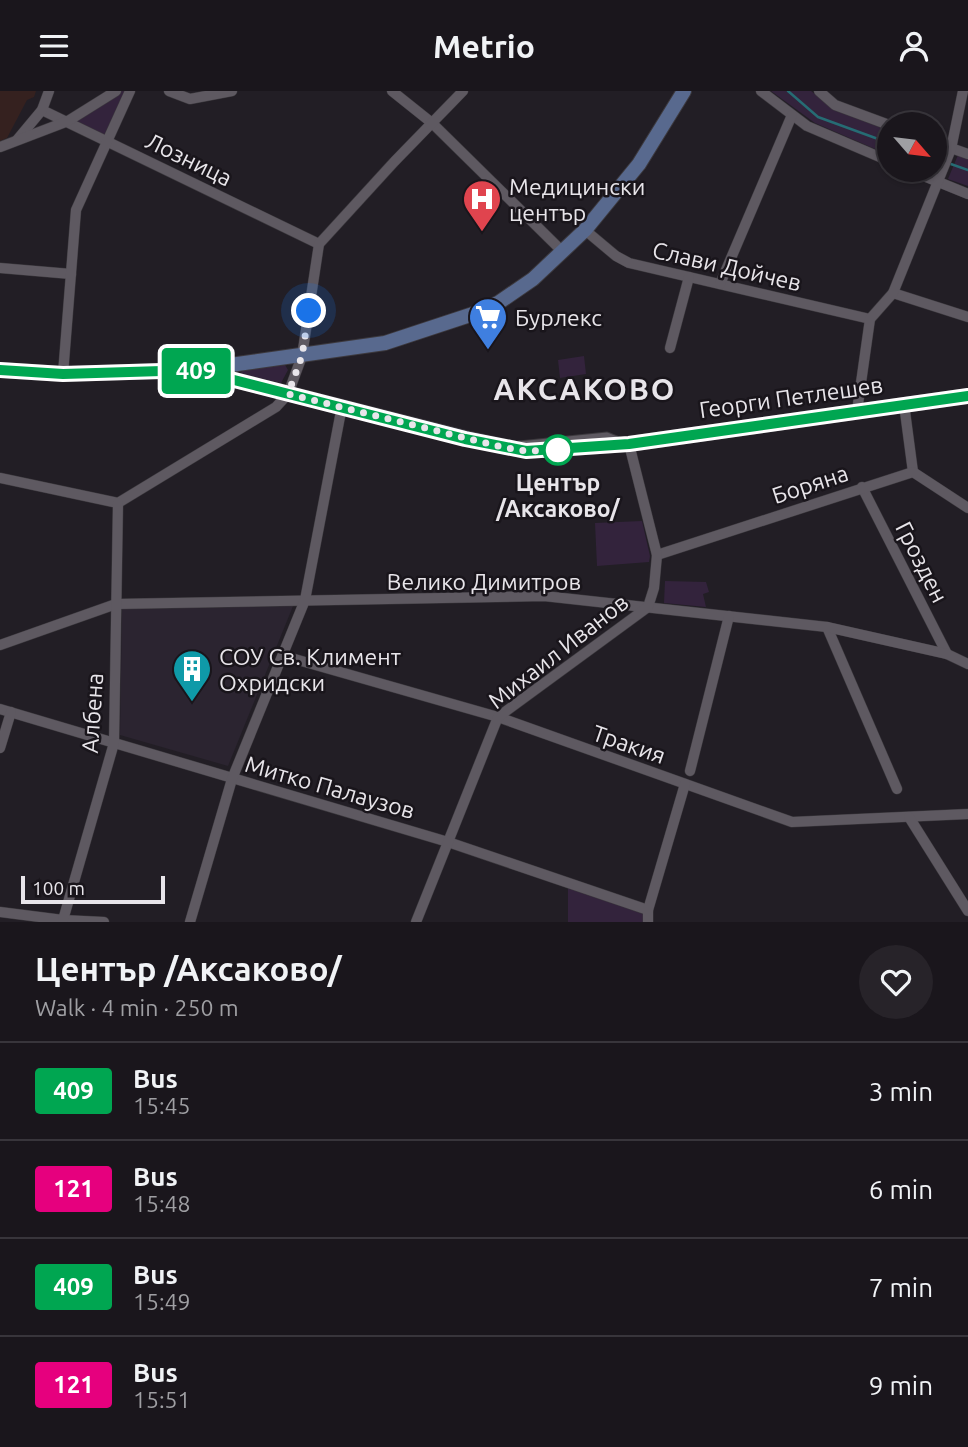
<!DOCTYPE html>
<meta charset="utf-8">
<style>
body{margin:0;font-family:Ubuntu,sans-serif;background:#272329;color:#f1f3f6;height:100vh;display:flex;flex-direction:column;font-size:26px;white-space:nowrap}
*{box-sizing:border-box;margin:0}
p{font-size:23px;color:#9f9fa3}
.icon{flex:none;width:38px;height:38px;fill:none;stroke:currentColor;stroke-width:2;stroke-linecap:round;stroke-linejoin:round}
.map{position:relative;height:831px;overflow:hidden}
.panel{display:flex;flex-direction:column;background:#1a161c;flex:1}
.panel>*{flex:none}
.badge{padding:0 14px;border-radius:5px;font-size:24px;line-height:46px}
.needle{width:46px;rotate:118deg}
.tools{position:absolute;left:877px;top:21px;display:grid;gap:14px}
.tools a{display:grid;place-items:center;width:70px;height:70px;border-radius:50%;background:#1a161c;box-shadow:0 2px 5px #0004,0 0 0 2px #38353b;font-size:35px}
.scale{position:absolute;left:21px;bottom:18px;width:144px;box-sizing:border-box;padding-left:7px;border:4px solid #e8e5ea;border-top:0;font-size:19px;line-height:24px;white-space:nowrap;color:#e8e5ea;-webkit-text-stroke:5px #19151b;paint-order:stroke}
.you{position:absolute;width:35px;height:35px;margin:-18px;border:5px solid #fff;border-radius:50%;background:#1a73e8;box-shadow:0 0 0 10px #1a73e833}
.map>.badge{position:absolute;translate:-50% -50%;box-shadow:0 0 0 4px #fff}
.round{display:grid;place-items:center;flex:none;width:74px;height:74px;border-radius:37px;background:#272329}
.overview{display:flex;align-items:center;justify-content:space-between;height:119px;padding:0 35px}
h1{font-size:33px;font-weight:700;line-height:52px}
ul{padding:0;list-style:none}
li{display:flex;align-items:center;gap:21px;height:98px;padding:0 35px;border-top:2px solid #38353b}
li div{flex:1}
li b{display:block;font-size:26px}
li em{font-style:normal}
li .badge{min-width:77px;font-weight:700;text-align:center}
header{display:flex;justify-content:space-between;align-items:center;height:91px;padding:0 35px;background:#1a161c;font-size:32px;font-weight:700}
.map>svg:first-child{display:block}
.built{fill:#2b2430}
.industrial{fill:#35211f}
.green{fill:#33233c}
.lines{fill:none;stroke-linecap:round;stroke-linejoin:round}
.stream{stroke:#266c74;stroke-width:2.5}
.lane-casing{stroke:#3c393e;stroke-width:7}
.street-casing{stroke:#3c393e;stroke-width:11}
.secondary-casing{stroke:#3c393e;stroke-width:16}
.lane{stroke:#5e5961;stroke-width:5}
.street{stroke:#5e5961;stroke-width:10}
.secondary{stroke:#58698e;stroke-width:14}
.line-casing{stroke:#fff;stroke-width:16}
.line{stroke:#00a651;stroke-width:10}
.walk{stroke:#e8e5ea;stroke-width:7;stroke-dasharray:0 12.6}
.stop-dot{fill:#fff;stroke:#00a651;stroke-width:3.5}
.labels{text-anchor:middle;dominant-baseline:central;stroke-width:5;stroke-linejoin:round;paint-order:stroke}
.street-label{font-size:23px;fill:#e8e5ea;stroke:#19151b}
.poi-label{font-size:23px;fill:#e8e5ea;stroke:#19151b;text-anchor:start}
.stop-label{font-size:23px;font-weight:bold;fill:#e8e5ea;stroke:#19151b}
.district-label{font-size:30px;font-weight:bold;letter-spacing:2px;fill:#e8e5ea;stroke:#19151b}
</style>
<header><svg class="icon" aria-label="menu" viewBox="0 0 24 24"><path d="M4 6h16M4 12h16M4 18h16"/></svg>Metrio<svg class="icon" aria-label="person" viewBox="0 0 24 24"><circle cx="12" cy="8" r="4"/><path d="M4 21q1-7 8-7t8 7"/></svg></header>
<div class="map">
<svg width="968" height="831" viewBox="0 0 968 831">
<rect width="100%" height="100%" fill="#221e25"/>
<!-- built -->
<path class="built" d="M293 515 228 675 120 644 122 518Z"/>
<!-- industrial -->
<path class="industrial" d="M0 0H36L34 6 27 9 7 47 0 50Z"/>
<!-- green -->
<g class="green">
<path d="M116 0H130L108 50 68 30Z"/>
<path d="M771 0H811L832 17 889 39V64L815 32Z"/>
<path d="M958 64 968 67V95L948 88Z"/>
<path d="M584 265 586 283 560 287 558 269Z"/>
<path d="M285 274 288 279 281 292 240 283 244 278Z"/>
<path d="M642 430 650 465 649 471 597 475 595 432Z"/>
<path d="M665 490 706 491 709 501 703 503 706 516 664 512Z"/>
<path d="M568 792 648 819V831H568Z"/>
</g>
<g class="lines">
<!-- stream -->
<g class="stream">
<path d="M788 0 818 26 889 52"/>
<path d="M934 68 942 70"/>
<path d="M948 72 968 79"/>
</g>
<defs>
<path id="lane" d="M519 353 607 344 619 349"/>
<g id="street">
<path d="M169 0 190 8 232 0"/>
<path d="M392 0 432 32 563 161"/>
<path d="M761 0 807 35 889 70"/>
<path d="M819 0 835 14 889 34"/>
<path d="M42 19 319 153"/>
<path d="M17 49 42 19 49 0"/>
<path d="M934 51 968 63"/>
<path d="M0 56 68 30 116 0"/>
<path d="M909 79 968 103"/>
<path d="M585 139 616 165 629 172 870 228"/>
<path d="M0 177 71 183"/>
<path d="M720 193 792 24"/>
<path d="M893 202 968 226"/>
<path d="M670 257 689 186"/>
<path d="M63 283 76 119 130 0"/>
<path d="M904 313 913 381"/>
<path d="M857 320 870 228 893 202 951 58 963 0"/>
<path d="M0 387 118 412 276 316 288 303 302 265 319 153 394 71 463 0"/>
<path d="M862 396 947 563"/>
<path d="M657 464 913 381 968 417"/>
<path d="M827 536 897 698"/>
<path d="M0 554 116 513 544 505 827 536 947 563 968 573"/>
<path d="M284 565 498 626 792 731 968 723"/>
<path d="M0 618 448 751 648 819"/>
<path d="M0 657 11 621"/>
<path d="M690 680 729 525"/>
<path d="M909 726 968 820"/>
<path d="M0 821 63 829 104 831"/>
<path d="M63 829 114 652 118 412"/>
<path d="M190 831 232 688 305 509 342 315"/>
<path d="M416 831 498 626 648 516 654 497 657 464 629 353"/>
<path d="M648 831V819L685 693"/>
</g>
<g id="secondary">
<path d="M202 278 385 252 473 223 498 212 533 188 585 139 639 73 684 0"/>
<path d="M0 279 63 283 195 279 465 347 526 360 629 353 968 305"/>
</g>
</defs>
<!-- lane casing -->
<use href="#lane" class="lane-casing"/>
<!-- street casing -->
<use href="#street" class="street-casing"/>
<!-- secondary casing -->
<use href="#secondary" class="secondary-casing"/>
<!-- lane -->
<use href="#lane" class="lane"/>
<!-- street -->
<use href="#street" class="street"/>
<!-- secondary -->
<use href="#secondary" class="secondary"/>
</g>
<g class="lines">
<defs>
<path id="line" d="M0 279 63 283 195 279 465 348 526 360 629 353 968 305"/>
</defs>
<!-- line casing -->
<use href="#line" class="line-casing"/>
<!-- line -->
<use href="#line" class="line"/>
<!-- walk -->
<path class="walk" d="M309 220 302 265 288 303 502 356 526 360 558 359"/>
</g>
<!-- icons -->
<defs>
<symbol id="hospital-pin" viewBox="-11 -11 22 30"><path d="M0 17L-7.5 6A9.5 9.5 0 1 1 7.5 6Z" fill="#e0444e" stroke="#19151b"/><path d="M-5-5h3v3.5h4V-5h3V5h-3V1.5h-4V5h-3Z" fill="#fff"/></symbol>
<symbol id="supermarket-pin" viewBox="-11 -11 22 30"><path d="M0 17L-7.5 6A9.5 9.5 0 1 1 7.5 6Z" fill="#3f7fe0" stroke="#19151b"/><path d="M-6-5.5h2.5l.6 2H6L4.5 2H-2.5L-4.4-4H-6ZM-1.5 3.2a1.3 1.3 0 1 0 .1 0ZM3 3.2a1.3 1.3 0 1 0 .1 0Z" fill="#fff"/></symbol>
<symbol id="building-pin" viewBox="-11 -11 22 30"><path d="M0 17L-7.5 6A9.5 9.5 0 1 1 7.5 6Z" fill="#0f9aa8" stroke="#19151b"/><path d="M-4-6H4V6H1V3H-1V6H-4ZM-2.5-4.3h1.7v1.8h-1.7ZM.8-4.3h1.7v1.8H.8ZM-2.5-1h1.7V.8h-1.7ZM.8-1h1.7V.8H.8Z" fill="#fff"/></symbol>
</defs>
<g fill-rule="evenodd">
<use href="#hospital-pin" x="460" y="86" width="44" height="60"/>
<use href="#supermarket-pin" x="466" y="204" width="44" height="60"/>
<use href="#building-pin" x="170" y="556" width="44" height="60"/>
</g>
<!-- markers -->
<circle class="stop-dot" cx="558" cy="359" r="14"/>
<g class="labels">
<!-- street labels -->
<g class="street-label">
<text transform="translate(189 68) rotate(26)">Лозница</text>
<text transform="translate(727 175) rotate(13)">Слави Дойчев</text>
<text transform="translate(791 306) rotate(-8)">Георги Петлешев</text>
<text transform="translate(810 393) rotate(-18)">Боряна</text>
<text transform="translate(922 471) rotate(63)">Грозден</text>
<text x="484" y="490">Велико Димитров</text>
<text transform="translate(558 560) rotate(-38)">Михаил Иванов</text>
<text transform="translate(92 622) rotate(-86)">Албена</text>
<text transform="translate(629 653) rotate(19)">Тракия</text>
<text transform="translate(330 696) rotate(16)">Митко Палаузов</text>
</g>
<!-- poi labels -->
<g class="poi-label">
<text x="509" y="95">Медицински<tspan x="509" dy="26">център</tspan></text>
<text x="515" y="226">Бурлекс</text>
<text x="219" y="565">СОУ Св. Климент<tspan x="219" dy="26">Охридски</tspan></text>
</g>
<!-- stop labels -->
<g class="stop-label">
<text x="558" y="391">Център<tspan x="558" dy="26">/Аксаково/</tspan></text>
</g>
<!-- district labels -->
<g class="district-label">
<text x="585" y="298">АКСАКОВО</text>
</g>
</g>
</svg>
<div class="tools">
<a><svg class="needle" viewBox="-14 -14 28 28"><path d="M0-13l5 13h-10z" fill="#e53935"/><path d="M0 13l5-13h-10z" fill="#9f9fa3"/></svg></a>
</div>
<div class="scale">100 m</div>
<div class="you" style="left:309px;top:220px"></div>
<b class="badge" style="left:196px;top:280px;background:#00a651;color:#fff">409</b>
</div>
<section class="panel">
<div class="overview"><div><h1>Център /Аксаково/</h1><p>Walk · 4 min · 250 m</p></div><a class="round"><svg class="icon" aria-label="heart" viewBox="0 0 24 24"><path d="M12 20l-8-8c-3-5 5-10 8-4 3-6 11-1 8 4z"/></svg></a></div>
<ul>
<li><span class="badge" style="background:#00a651;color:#fff">409</span><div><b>Bus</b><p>15:45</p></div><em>3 min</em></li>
<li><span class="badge" style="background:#e6007e;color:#fff">121</span><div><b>Bus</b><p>15:48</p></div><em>6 min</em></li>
<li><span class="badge" style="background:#00a651;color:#fff">409</span><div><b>Bus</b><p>15:49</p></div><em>7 min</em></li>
<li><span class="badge" style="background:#e6007e;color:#fff">121</span><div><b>Bus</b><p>15:51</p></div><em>9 min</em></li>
</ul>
</section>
